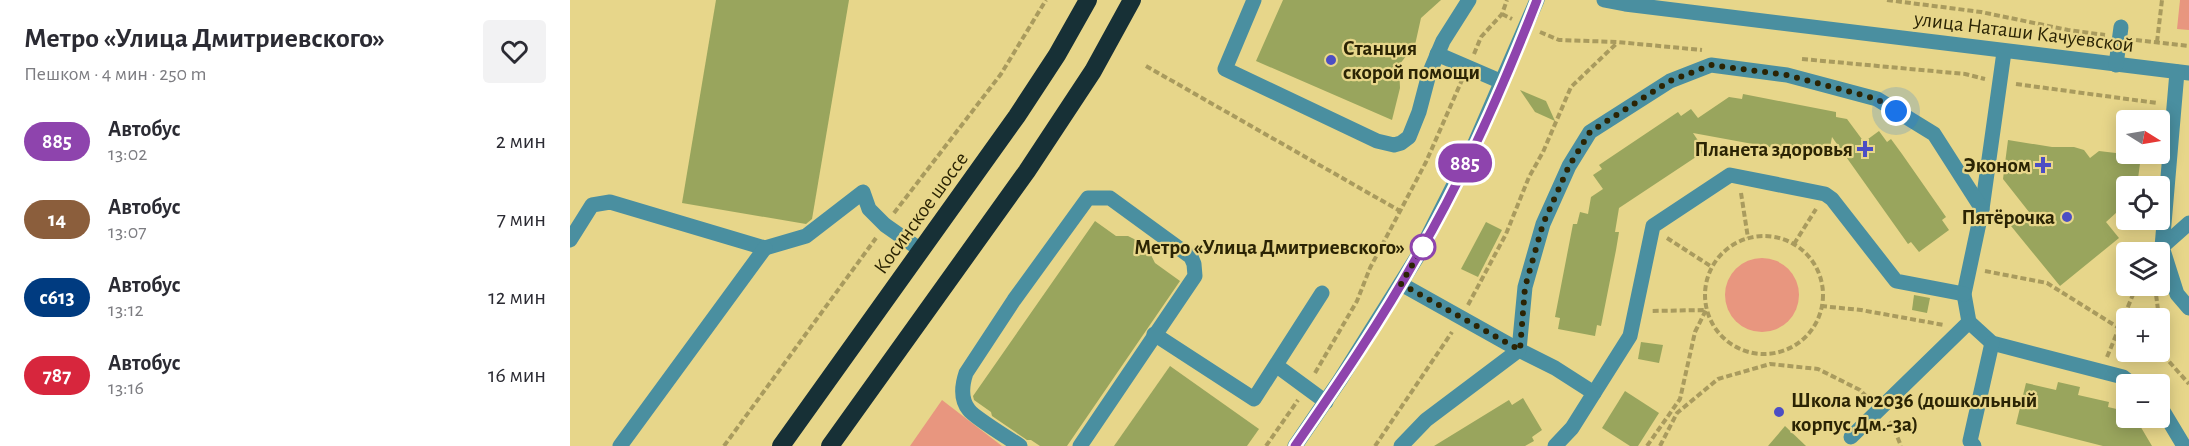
<!DOCTYPE html>
<html lang="ru">
<meta charset="utf-8">
<style>
body{margin:0;font-family:"Alegreya Sans",sans-serif;background:#f2f2f3;color:#2b2b33;height:100vh;display:flex;flex-direction:column;font-size:22px;white-space:nowrap}
*{box-sizing:border-box;margin:0}
p{font-size:20px;color:#7c7c81}
.icon{flex:none;width:33px;height:33px;fill:none;stroke:currentColor;stroke-width:2;stroke-linecap:round;stroke-linejoin:round}
.map{position:relative;flex:1;overflow:hidden}
.details{display:flex;flex-direction:column;background:#fff;width:570px}
.details>*{flex:none}
.badge{padding:0 12px;border-radius:20px;font-size:21px;line-height:39px}
.needle{width:39px;rotate:101deg}
.controls{position:absolute;left:1546px;top:110px;display:grid;gap:12px}
.controls a{display:grid;place-items:center;width:54px;height:54px;border-radius:6px;background:#fff;box-shadow:0 3px 15px #0003;font-size:30px}
.you{position:absolute;width:30px;height:30px;margin:-15px;border:4px solid #fff;border-radius:50%;background:#1a73e8;box-shadow:0 0 0 9px #1a73e833}
.map>.badge{position:absolute;translate:-50% -50%;box-shadow:0 0 0 3px #fff}
.round{display:grid;place-items:center;flex:none;width:63px;height:63px;border-radius:6px;background:#f2f2f3}
.overview{display:flex;align-items:center;justify-content:space-between;height:102px;padding:0 24px}
h1{font-size:28px;font-weight:600;line-height:45px}
ul{padding:0;list-style:none}
li{display:flex;align-items:center;gap:18px;height:78px;padding:0 24px}
li div{flex:1}
li b{display:block;font-size:22px}
li em{font-style:normal}
li .badge{min-width:66px;font-weight:700;text-align:center}
main{display:flex;flex:1;min-height:0}
.map>svg:first-child{display:block}
.green{fill:#e8967f}
.building{fill:#99a55d}
.lines{fill:none;stroke-linecap:round;stroke-linejoin:round}
.path{stroke:#a99b5e;stroke-width:4;stroke-dasharray:6 3;stroke-linecap:butt}
.minor{stroke:#4a8fa0;stroke-width:15}
.highway{stroke:#173036;stroke-width:18}
.line-casing{stroke:#fff;stroke-width:14}
.line{stroke:#8e44ad;stroke-width:9}
.walk{stroke:#2b2404;stroke-width:6;stroke-dasharray:0 10.8}
.poi-dot{fill:#4c4ec4;stroke:#e7d68a;stroke-width:2}
.stop-dot{fill:#fff;stroke:#8e44ad;stroke-width:3}
.labels{text-anchor:middle;dominant-baseline:central;stroke-width:4.5;stroke-linejoin:round;paint-order:stroke}
.street-label{font-size:21px;fill:#2b2404;stroke:#e7d68a}
.poi-label{font-size:21px;font-weight:bold;fill:#2b2404;stroke:#e7d68a;text-anchor:end}
.stop-label{font-size:21px;font-weight:bold;fill:#2b2404;stroke:#e7d68a;text-anchor:end}
</style>
<main>
<section class="details">
<div class="overview"><div><h1>Метро «Улица Дмитриевского»</h1><p>Пешком · 4 мин · 250 m</p></div><a class="round"><svg class="icon" aria-label="heart" viewBox="0 0 24 24"><path d="M12 20l-8-8c-3-5 5-10 8-4 3-6 11-1 8 4z"/></svg></a></div>
<ul>
<li><span class="badge" style="background:#8e44ad;color:#fff">885</span><div><b>Автобус</b><p>13:02</p></div><em>2 мин</em></li>
<li><span class="badge" style="background:#8b5e3c;color:#fff">14</span><div><b>Автобус</b><p>13:07</p></div><em>7 мин</em></li>
<li><span class="badge" style="background:#003b80;color:#fff">с613</span><div><b>Автобус</b><p>13:12</p></div><em>12 мин</em></li>
<li><span class="badge" style="background:#d7263d;color:#fff">787</span><div><b>Автобус</b><p>13:16</p></div><em>16 мин</em></li>
</ul>
</section>
<div class="map">
<svg width="1619" height="446" viewBox="0 0 1619 446">
<rect width="100%" height="100%" fill="#e7d68a"/>
<!-- green -->
<g class="green">
<path d="M1610 0H1619V30L1607 29Z"/>
<circle cx="1192" cy="295" r="37"/>
<path d="M372 400 432 446H340Z"/>
</g>
<!-- building -->
<g class="building">
<path d="M146 0H279L242 219 236 224 112 203Z"/>
<path d="M713 0H871L851 18 845 45 829 65 830 88 822 120 686 61Z"/>
<path d="M950 90 976 101 985 121 965 112Z"/>
<path d="M1173 94 1266 112V117L1277 119 1294 142 1309 131 1317 142 1321 139 1332 154 1376 217 1372 220 1379 230 1349 252 1341 242 1338 244 1262 137 1258 158 1123 133 1135 151 1049 208 1045 232H1049L1046 250 1031 326 1027 325 1025 336 988 329 990 318 985 317 1003 224H1007L1010 212 1018 214 1021 197 1033 189 1023 175 1032 169 1029 165 1108 112 1111 116 1121 109 1128 118 1159 97 1172 99Z"/>
<path d="M1438 140 1482 147H1504L1514 150 1520 158 1529 151 1571 156 1567 186H1557V203L1536 222 1549 238 1490 286 1441 226 1459 212 1433 179Z"/>
<path d="M525 221 546 236H558L570 242 579 251 585 263 610 281 497 446H470L461 440H457L422 416 421 412 404 400 403 396Z"/>
<path d="M916 222 932 230 908 277 891 269Z"/>
<path d="M1344 295 1360 298 1357 313 1342 310Z"/>
<path d="M1071 342 1093 345 1089 363 1068 359Z"/>
<path d="M600 366 689 429 677 446H544Z"/>
<path d="M1488 382 1510 387 1508 395 1539 402 1538 407 1555 411 1557 417 1564 427 1569 424 1582 446H1533L1446 424 1456 383 1486 390Z"/>
<path d="M1055 391 1089 413 1068 446H1060L1032 428Z"/>
<path d="M953 398 972 430 962 437 964 441 955 446H864L939 400 942 405Z"/>
<path d="M1215 426 1236 446H1198Z"/>
</g>
<g class="lines">
<!-- path -->
<g class="path">
<path d="M1317 0 1411 12 1498 30 1535 35"/>
<path d="M932 14 942 19"/>
<path d="M970 32 989 40 1047 42 1132 50"/>
<path d="M1566 40 1619 46"/>
<path d="M1587 42 1592 0"/>
<path d="M904 54 911 37 932 14 937 0"/>
<path d="M1232 59 1395 74 1415 79"/>
<path d="M576 66 830 211"/>
<path d="M1446 84 1587 103"/>
<path d="M1171 193 1178 238"/>
<path d="M324 213 431 74 476 0"/>
<circle cx="1194" cy="295" r="59"/>
<path d="M1097 238 1142 267"/>
<path d="M1224 244 1246 209"/>
<path d="M1415 271 1477 283 1557 333"/>
<path d="M1585 286 1589 318"/>
<path d="M898 305 936 234 959 177 973 152 1001 87 1047 43"/>
<path d="M1251 306 1291 310 1374 325"/>
<path d="M1590 328 1593 356"/>
<path d="M1585 351 1596 358 1619 384"/>
<path d="M1537 357 1567 285"/>
<path d="M745 373 787 301 800 268 856 162 892 80"/>
<path d="M1319 422 1323 426 1331 446"/>
<path d="M154 446 306 238"/>
<path d="M696 446 728 400"/>
<path d="M805 446 882 332"/>
<path d="M1077 446 1110 399 1125 332 1136 310 1081 311"/>
<path d="M1090 446 1107 413 1148 379 1200 364 1248 369 1290 390 1298 398"/>
</g>
<!-- minor -->
<g class="minor">
<path d="M684 0 655 69 807 141 824 145 831 143 839 137 849 112 859 74 873 41 899 0"/>
<path d="M1034 0 1055 4 1619 73"/>
<path d="M1434 52 1412 209 1394 294 1399 322 1422 343 1553 377 1562 384"/>
<path d="M867 54 932 82"/>
<path d="M1546 65 1551 27"/>
<path d="M1619 223 1592 247 1607 294 1619 308"/>
<path d="M0 240 22 205 40 202 195 248 236 236 293 192 299 209 315 225 352 251"/>
<path d="M1592 247 1607 72"/>
<path d="M1394 294 1326 281 1262 199 1255 194 1160 175 1083 226 1060 336 1024 393 985 368 949 350 955 287 973 224 999 166 1020 132 1100 81 1141 65 1217 75 1307 99 1364 134 1412 209"/>
<path d="M584 334 684 399 752 293"/>
<path d="M707 366 756 402"/>
<path d="M1590 406 1614 446"/>
<path d="M1281 437 1399 322"/>
<path d="M50 446 195 248"/>
<path d="M450 446C440 439 405 418 399 410 390 399 392 385 396 373L444 300 518 198H540L621 257 624 264 625 276 510 446"/>
<path d="M725 446 770 380 849 254 905 143 967 0"/>
<path d="M831 446 856 420 949 350 831 284"/>
<path d="M985 446 1002 428 1024 393"/>
<path d="M1404 446 1400 441 1422 343"/>
</g>
<!-- highway -->
<g class="highway">
<path d="M211 446 447 116 487 55 518 0"/>
<path d="M260 446 457 171 523 71 562 0"/>
</g>
</g>
<g class="lines">
<defs>
<path id="line" d="M725 446C768 384 811 321 848 255 894 176 934 85 967 0"/>
</defs>
<!-- line casing -->
<use href="#line" class="line-casing"/>
<!-- line -->
<use href="#line" class="line"/>
<!-- walk -->
<path class="walk" d="M853 247 831 284 950 350 955 287 973 224 999 166 1020 132 1040 119 1100 81 1141 65 1217 75 1307 99 1326 111"/>
</g>
<!-- markers -->
<g class="poi-dot">
<circle cx="761" cy="60" r="6"/>
<path d="M1292 140h6v6h6v6h-6v6h-6v-6h-6v-6h6z"/>
<path d="M1470 156h6v6h6v6h-6v6h-6v-6h-6v-6h6z"/>
<circle cx="1497" cy="217" r="6"/>
<circle cx="1209" cy="412" r="6"/>
</g>
<circle class="stop-dot" cx="853" cy="247" r="12"/>
<g class="labels">
<!-- street labels -->
<g class="street-label">
<text transform="translate(1454 32) rotate(7)">улица Наташи Качуевской</text>
<text transform="translate(351 213) rotate(-54)">Косинское шоссе</text>
</g>
<!-- poi labels -->
<g class="poi-label">
<text x="773" y="48" text-anchor="start">Станция<tspan x="773" dy="24">скорой помощи</tspan></text>
<text x="1283" y="149">Планета здоровья</text>
<text x="1461" y="165">Эконом</text>
<text x="1485" y="217">Пятёрочка</text>
<text x="1221" y="400" text-anchor="start">Школа №2036 (дошкольный<tspan x="1221" dy="24">корпус Дм.-3а)</tspan></text>
</g>
<!-- stop labels -->
<g class="stop-label">
<text x="835" y="247">Метро «Улица Дмитриевского»</text>
</g>
</g>
</svg>
<div class="controls">
<a><svg class="needle" viewBox="-14 -14 28 28"><path d="M0-13l5 13h-10z" fill="#e53935"/><path d="M0 13l5-13h-10z" fill="#7c7c81"/></svg></a>
<a><svg class="icon" aria-label="locate" viewBox="0 0 24 24"><circle cx="12" cy="12" r="6"/><path d="M12 2v4M12 18v4M2 12h4M18 12h4"/></svg></a>
<a><svg class="icon" aria-label="layers" viewBox="0 0 24 24"><path d="M12 4l9 5-9 5-9-5zM3 14l9 5 9-5"/></svg></a>
<a>+</a>
<a>−</a>
</div>
<div class="you" style="left:1326px;top:111px"></div>
<b class="badge" style="left:895px;top:163px;background:#8e44ad;color:#fff">885</b>
</div>
</main>
